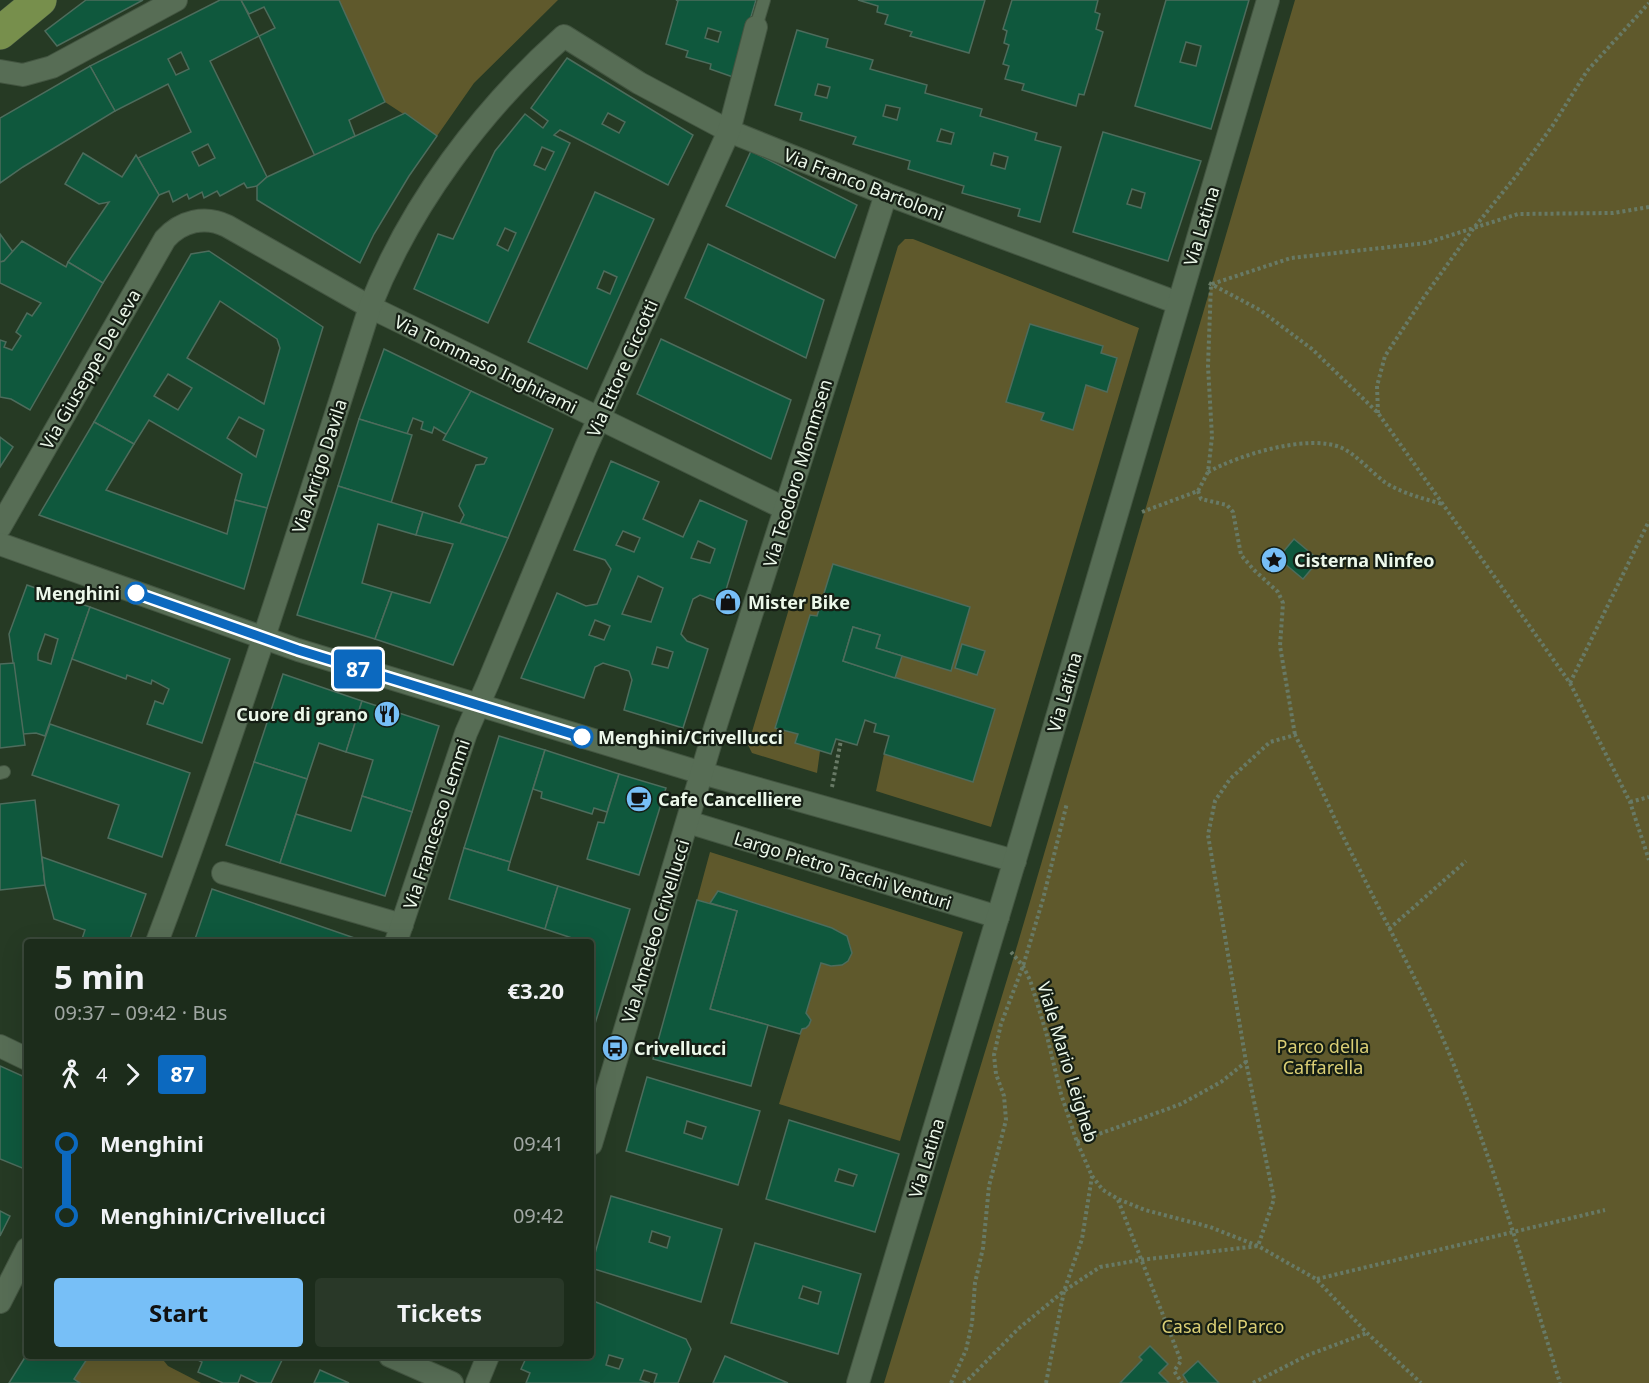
<!DOCTYPE html>
<meta charset="utf-8">
<style>
body{margin:0;font-family:"Noto Sans",sans-serif;background:#293828;color:#f1f3f6;height:100vh;display:flex;flex-direction:column;font-size:22px;white-space:nowrap}
*{box-sizing:border-box;margin:0}
p{font-size:20px;color:#a0a7a3}
.icon{flex:none;width:33px;height:33px;fill:none;stroke:currentColor;stroke-width:2;stroke-linecap:round;stroke-linejoin:round}
.map{position:relative;flex:1;overflow:hidden}
.sheet{position:absolute;left:24px;top:939px;width:570px;height:420px;display:flex;flex-direction:column;background:#1c2c1b;border-radius:6px;box-shadow:0 6px 24px #0002,0 0 0 2px #3a483a}
.sheet>*{flex:none}
.badge{padding:0 12px;border-radius:4px;font-size:21px;line-height:39px}
.map>.badge{position:absolute;translate:-50% -50%;box-shadow:0 0 0 3px #fff}
.legs{display:flex;align-items:center;gap:9px;height:66px;padding:0 30px;font-size:20px}
.legs p{margin-inline-start:auto}
.head{display:flex;align-items:center;justify-content:space-between;height:102px;padding:0 30px}
h1{font-size:33px;font-weight:700;line-height:45px}
.primary-button{display:flex;gap:12px;margin-top:auto;padding:12px 30px}
.primary-button a{flex:1;height:69px;border-radius:6px;background:#77bff7;color:#111;font-size:24px;font-weight:700;line-height:69px;text-align:center}
.primary-button a+a{background:#293828;color:#f1f3f6}
ul{padding:0 30px;list-style:none}
li{display:flex;align-items:center;gap:21px;height:72px;font-size:22px}
li i{display:grid;place-items:center;width:9px;height:100%;margin:0 8px;background:currentColor}
li i::after{content:'';width:15px;height:15px;margin:-8px;border:4px solid;border-radius:50%;background:#1c2c1b}
li p{margin-inline-start:auto}
li:first-child i{background:linear-gradient(#0000 50%,currentColor 0)}
li:last-child i{background:linear-gradient(currentColor 50%,#0000 0)}
.map>svg:first-child{display:block}
.green{fill:#5f592c;fill-rule:evenodd}
.building{fill:#0f583d;stroke:#4d6c5c;stroke-width:1.5;fill-rule:evenodd}
.lines{fill:none;stroke-linecap:round;stroke-linejoin:round}
.lane-casing{stroke:#435541;stroke-width:14}
.street-casing{stroke:#435541;stroke-width:24}
.primary-casing{stroke:#435541;stroke-width:34}
.path{stroke:#687a66;stroke-width:4;stroke-dasharray:3 3;stroke-linecap:butt}
.lane{stroke:#576d55;stroke-width:12}
.street{stroke:#576d55;stroke-width:22}
.primary{stroke:#778f4c;stroke-width:33}
.line-1-casing{stroke:#fff;stroke-width:14}
.line-1{stroke:#0c69bf;stroke-width:9}
.stop-1-dot{fill:#fff;stroke:#0c69bf;stroke-width:3}
.labels{text-anchor:middle;dominant-baseline:central;stroke-width:4.5;stroke-linejoin:round;paint-order:stroke}
.street-label{font-size:18px;fill:#ecf8ea;stroke:#151e14}
.poi-label{font-size:18px;font-weight:bold;fill:#ecf8ea;stroke:#151e14;text-anchor:start}
.stop-label{font-size:18px;font-weight:bold;fill:#ecf8ea;stroke:#151e14;text-anchor:end}
.park-label{font-size:18px;fill:#dbcf75;stroke:#151e14}
</style>
<div class="map">
<svg width="1649" height="1383" viewBox="0 0 1649 1383">
<rect width="100%" height="100%" fill="#263a24"/>
<!-- green -->
<g class="green">
<path d="M339 0H558L474 83 437 136 385 102Z"/>
<path d="M1295 0H1649V1383H884L1012 963Z"/>
<path d="M905 239H913L1139 328 991 827 876 791 884 754 973 782 995 709 895 678 902 656 951 671 970 607 833 564 817 616 810 615 775 727 798 734 796 743 820 751 817 773 752 753 748 745 898 246ZM1030 324 1102 346 1101 353 1117 358 1107 392 1086 385 1073 430 1042 420 1044 413 1007 402Z"/>
<path d="M710 852 963 932 900 1141 779 1104 802 1029 806 1028 811 1020 806 1013 821 963 831 966 852 953C850 942 848 937 839 931L719 892 710 903 697 900Z"/>
<path d="M89 1356H160L168 1366 201 1383H80L74 1379Z"/>
</g>
<!-- building -->
<g class="building">
<path d="M86 0H143L57 46 45 31Z"/>
<path d="M220 0H241L259 36 210 61 267 177 257 186 247 188 244 183 220 196 217 191 204 198 202 192 189 199 187 194 173 202 169 191 159 195 138 158 191 132 168 84 115 111 90 66ZM181 52 189 69 176 75 168 59ZM208 144 215 158 199 166 192 152Z"/>
<path d="M241 0H339L385 102 349 120 355 136 315 156 259 36 275 28 264 7 249 14Z"/>
<path d="M676 0H756L733 77 710 69 711 64 686 57 688 51 666 44 678 1ZM708 28 721 32 718 42 705 38Z"/>
<path d="M858 0H985L969 53 910 36 912 32 885 24 888 15 877 12 878 6Z"/>
<path d="M1012 0H1098L1095 12 1100 14 1096 29 1103 32 1084 95 1079 94 1076 106 1022 90 1024 84 1005 79 1009 66 1003 64 1009 45 1004 43 1007 31 1003 29Z"/>
<path d="M1166 0H1249L1211 129 1135 106ZM1186 42 1201 46 1196 66 1180 62Z"/>
<path d="M797 30 828 39 826 47 873 60 870 69 927 85 925 93 982 109 980 116 1037 133 1035 140 1061 147 1040 222 1018 216 1020 209 962 193 964 186 908 169 910 161 853 144 856 137 800 120 802 113 775 105ZM818 84 830 87 827 98 815 95ZM886 105 900 108 897 120 883 116ZM941 129 954 133 951 144 937 141ZM994 153 1008 157 1005 169 991 165Z"/>
<path d="M567 58 693 135 668 185 560 130 554 135 570 143 488 323 414 289 438 234 453 239 495 151 525 114 543 128 548 121 531 108ZM608 113 625 122 619 133 602 124ZM542 147 554 152 545 170 534 165ZM505 228 516 233 508 251 497 245Z"/>
<path d="M90 66 115 111 23 167 0 183V118Z"/>
<path d="M405 113 437 136 409 176 374 234 360 263 257 200V186L267 177Z"/>
<path d="M1103 132 1201 161 1168 261 1073 232ZM1132 189 1145 193 1141 208 1127 204Z"/>
<path d="M751 151 857 205 835 258 726 206Z"/>
<path d="M83 153 122 177 136 155 159 195 103 283 68 262 109 202 99 204 65 184Z"/>
<path d="M595 192 654 219 587 369 528 342ZM604 271 617 277 610 294 597 288Z"/>
<path d="M0 234 13 252 4 261 0 262Z"/>
<path d="M22 241 66 267 68 262 103 283 30 410 11 399 0 397V340L6 342 4 347 12 350 21 336 16 332 27 313 32 316 41 303 0 283V262L4 261Z"/>
<path d="M708 244 824 300 806 358 685 298Z"/>
<path d="M209 251 323 327 267 508 235 500 242 474 149 420 134 444 94 422 191 254ZM220 301 277 339 280 348 264 404 187 358ZM168 374 192 388 178 410 154 396ZM239 417 264 430 256 457 227 438Z"/>
<path d="M1030 324 1103 346 1101 353 1117 358 1107 392 1086 385 1073 430 1041 420 1044 413 1006 402Z"/>
<path d="M661 339 791 400 771 459 637 394Z"/>
<path d="M384 349 471 391 447 435 434 427 432 433 421 429 423 422 413 418 407 434 359 419Z"/>
<path d="M471 391 553 429 508 538 460 523 464 515 459 506 476 465 484 464 487 458 443 440Z"/>
<path d="M359 419 412 435 391 503 338 486Z"/>
<path d="M94 422 134 444 106 490 227 534 235 500 267 508 244 589 39 515Z"/>
<path d="M0 437 13 447 0 467Z"/>
<path d="M611 461 659 482 643 519 683 537 700 500 747 521 722 603 700 595 693 599 681 634 687 641 708 649 683 728 624 710 632 680 629 671 603 663 595 667 584 698 521 678 557 593 586 606 597 604 611 569 605 560 574 550ZM623 531 640 538 634 552 616 545ZM698 541 715 549 710 563 691 558ZM638 576 663 588 651 622 622 614ZM595 620 610 626 604 640 589 635ZM657 647 673 652 668 668 652 664Z"/>
<path d="M338 486 423 512 416 535 378 524 362 583 392 592 375 639 297 615Z"/>
<path d="M423 512 508 538 453 665 375 639 392 592 430 603 453 544 416 535Z"/>
<path d="M1294 539 1319 560 1303 579 1278 558Z"/>
<path d="M833 564 970 607 951 671 876 648 880 635 853 627 843 661 995 709 973 782 884 754 889 736 874 732 876 724 865 720 857 745 836 739 831 754 795 743 798 734 775 728 810 615 817 616Z"/>
<path d="M27 585 90 607 45 736 36 733 23 734 9 634ZM45 634 58 639 51 664 38 660V654Z"/>
<path d="M90 607 230 659 202 743 147 724 155 701 163 704 169 689 152 680 151 684 127 675 126 679 72 659Z"/>
<path d="M853 627 880 635 876 648 902 656 895 678 843 661Z"/>
<path d="M962 644 985 651 977 675 955 668Z"/>
<path d="M14 663 25 745 0 748V664Z"/>
<path d="M283 674 362 701 346 752 319 743 307 779 254 762Z"/>
<path d="M362 701 439 726 412 812 362 796 373 760 346 752Z"/>
<path d="M50 724 190 773 162 857 108 838 119 805 32 775Z"/>
<path d="M499 736 545 750 510 862 464 848Z"/>
<path d="M545 750 619 774 607 812 594 808 592 814 541 798 542 792 533 789Z"/>
<path d="M254 762 307 779 280 863 226 845Z"/>
<path d="M619 774 666 788 639 875 587 859 598 822 604 823Z"/>
<path d="M362 796 412 812 385 896 280 863 296 814 351 831Z"/>
<path d="M35 800 45 885 0 890V804Z"/>
<path d="M464 848 510 862 508 870 558 886 545 929 449 899Z"/>
<path d="M42 857 146 894 129 942H81L85 930 54 919 45 885Z"/>
<path d="M558 886 630 909 591 1037V942H574L575 939 545 929Z"/>
<path d="M212 889 288 915 366 942H194Z"/>
<path d="M718 891 832 928 847 936 852 953 848 961 842 965 831 966 821 963 806 1013 811 1020 809 1025 806 1028 802 1029 800 1034 710 1009 737 911 710 903Z"/>
<path d="M697 900 737 911 710 1009 768 1025 751 1086 653 1059Z"/>
<path d="M0 1066 27 1078V1170L0 1159Z"/>
<path d="M647 1077 760 1111 738 1185 626 1151ZM687 1121 706 1127 702 1139 684 1133Z"/>
<path d="M789 1120 899 1154 875 1232 766 1199ZM839 1169 857 1175 853 1186 835 1181Z"/>
<path d="M611 1196 722 1229 701 1302 591 1268ZM652 1231 670 1237 667 1248 649 1242Z"/>
<path d="M0 1211 10 1216 0 1236Z"/>
<path d="M755 1243 861 1274 838 1354 731 1323ZM803 1286 821 1292 818 1304 799 1298Z"/>
<path d="M591 1300 686 1339 691 1349 678 1383H654L657 1374 644 1370 640 1380 650 1383H526L530 1373 521 1369 527 1356H591ZM609 1355 623 1359 619 1369 606 1365Z"/>
<path d="M1150 1346 1168 1364 1159 1373 1169 1383H1120L1142 1360 1139 1357Z"/>
<path d="M27 1354V1356H89L74 1379 80 1383H9Z"/>
<path d="M190 1356H284L271 1383H258L241 1375 238 1383H223L198 1372 202 1362Z"/>
<path d="M725 1356 788 1383H713Z"/>
<path d="M1198 1361 1219 1383H1188L1183 1375Z"/>
<path d="M320 1370 349 1383H314Z"/>
</g>
<g class="lines">
<defs>
<g id="lane">
<path d="M756 27 764 0"/>
<path d="M0 773 4 772"/>
</g>
<g id="street">
<path d="M0 71 23 75 52 67 176 0"/>
<path d="M0 527 165 239C181 221 205 215 227 226L370 307 784 508"/>
<path d="M0 544 298 650 702 773 1015 861"/>
<path d="M688 822 998 917"/>
<path d="M223 873 402 925"/>
<path d="M157 942C236 733 302 520 370 307 410 205 482 109 564 36L639 83 729 131 886 194 1178 303"/>
<path d="M396 942 466 733 488 683 586 447 729 131 756 27"/>
<path d="M0 1046 27 1059"/>
<path d="M591 1144 715 728 886 194"/>
<path d="M0 1302 27 1249"/>
<path d="M390 1356 452 1383"/>
<path d="M477 1383 488 1356"/>
<path d="M858 1383 1020 843 1268 0"/>
</g>
<path id="primary" d="M0 33 40 0"/>
</defs>
<!-- lane casing -->
<use href="#lane" class="lane-casing"/>
<!-- street casing -->
<use href="#street" class="street-casing"/>
<!-- primary casing -->
<use href="#primary" class="primary-casing"/>
<!-- path -->
<g class="path">
<path d="M1209 283 1260 310 1312 349 1378 413 1570 683 1630 802 1649 860"/>
<path d="M1212 284 1291 258 1426 243 1518 214 1613 213 1649 207"/>
<path d="M1378 413 1377 386 1385 356 1424 297 1473 229 1516 176 1553 125 1587 71 1649 3"/>
<path d="M1208 472C1239 455 1309 433 1342 448 1357 455 1372 473 1386 483 1404 494 1422 498 1442 504"/>
<path d="M1198 491 1201 499 1227 505 1233 512 1241 555 1254 570 1278 592 1283 603 1280 646 1295 735"/>
<path d="M1142 512 1198 491 1208 472 1212 437 1208 366 1211 284"/>
<path d="M1570 683 1649 521"/>
<path d="M832 787 841 740"/>
<path d="M1630 802 1649 797"/>
<path d="M1389 929 1466 861"/>
<path d="M1011 952 1023 966 1030 980 1046 1032 1061 1094 1077 1142 1092 1176 1103 1190 1118 1199 1145 1210 1210 1227 1258 1246 1316 1279 1367 1333 1421 1383"/>
<path d="M1077 1142 1181 1104 1221 1082 1246 1062"/>
<path d="M1118 1200 1181 1361 1174 1371 1182 1383"/>
<path d="M1317 1279 1605 1210"/>
<path d="M951 1383 966 1350 972 1323 975 1283 983 1248 989 1186 1006 1120 1004 1096 996 1074 994 1055 1001 1024 1023 966 1043 899 1067 803"/>
<path d="M963 1383 967 1381 1018 1329 1064 1291 1100 1267 1140 1260 1258 1246 1274 1199 1246 1062 1208 835 1215 801 1230 779 1270 742 1295 735C1316 775 1333 818 1354 858 1387 926 1425 993 1453 1063 1495 1168 1527 1276 1560 1383"/>
<path d="M1046 1383 1064 1291 1082 1239 1092 1176"/>
<path d="M1253 1383 1308 1355 1367 1333"/>
</g>
<!-- lane -->
<use href="#lane" class="lane"/>
<!-- street -->
<use href="#street" class="street"/>
<!-- primary -->
<use href="#primary" class="primary"/>
</g>
<g class="lines">
<defs>
<path id="line-1" d="M136 593 298 650 582 737"/>
</defs>
<!-- line-1 casing -->
<use href="#line-1" class="line-1-casing"/>
<!-- line-1 -->
<use href="#line-1" class="line-1"/>
</g>
<!-- icons -->
<defs>
<symbol id="sight-disc" viewBox="-11 -11 22 22"><circle r="9.5" fill="#77bff7" stroke="#151e14"/><path d="M0-6L1.8-2.2L6-1.7L2.9 1.2L3.7 5.4L0 3.3L-3.7 5.4L-2.9 1.2L-6-1.7L-1.8-2.2Z" fill="#111"/></symbol>
<symbol id="shop-disc" viewBox="-11 -11 22 22"><circle r="9.5" fill="#77bff7" stroke="#151e14"/><path d="M-5-2.5h2.3a2.7 3.5 0 0 1 5.4 0H5L5.5 6h-11ZM-1.5-2.5h3a1.5 2.3 0 0 0-3 0Z" fill="#111"/></symbol>
<symbol id="restaurant-disc" viewBox="-11 -11 22 22"><circle r="9.5" fill="#77bff7" stroke="#151e14"/><path d="M-5-6h1v4h1v-4h1v4h1v-4h1v5L-1.5 .5V6h-2V.5L-5-1ZM5-6V6H3V1.5H1.5Q1.5-4 5-6Z" fill="#111"/></symbol>
<symbol id="cafe-disc" viewBox="-11 -11 22 22"><circle r="9.5" fill="#77bff7" stroke="#151e14"/><path d="M-5.5-4.5H6V0H3Q3 3.5 0 3.5H-2.5Q-5.5 3.5-5.5 0ZM3-3.2v2h1.7v-2ZM-6 4.5H4V6H-6Z" fill="#111"/></symbol>
<symbol id="bus-disc" viewBox="-11 -11 22 22"><circle r="9.5" fill="#77bff7" stroke="#151e14"/><path d="M-5-6H5V4H4V6H2V4H-2V6H-4V4H-5ZM-3.5-4V0h7V-4ZM-3.5 1.2v1.5H-2V1.2ZM2 1.2v1.5H3.5V1.2Z" fill="#111"/></symbol>
</defs>
<g fill-rule="evenodd">
<use href="#sight-disc" x="1259" y="545" width="30" height="30"/>
<use href="#shop-disc" x="713" y="587" width="30" height="30"/>
<use href="#restaurant-disc" x="372" y="699" width="30" height="30"/>
<use href="#cafe-disc" x="624" y="784" width="30" height="30"/>
<use href="#bus-disc" x="600" y="1033" width="30" height="30"/>
</g>
<!-- markers -->
<g class="stop-1-dot">
<circle cx="136" cy="593" r="10"/>
<circle cx="582" cy="737" r="10"/>
</g>
<g class="labels">
<!-- street labels -->
<g class="street-label">
<text transform="translate(864 184) rotate(21)">Via Franco Bartoloni</text>
<text transform="translate(1201 226) rotate(-73)">Via Latina</text>
<text transform="translate(486 364) rotate(26)">Via Tommaso Inghirami</text>
<text transform="translate(622 368) rotate(-66)">Via Ettore Ciccotti</text>
<text transform="translate(90 369) rotate(-60)">Via Giuseppe De Leva</text>
<text transform="translate(319 466) rotate(-72)">Via Arrigo Davila</text>
<text transform="translate(797 473) rotate(-73)">Via Teodoro Mommsen</text>
<text transform="translate(1064 692) rotate(-74)">Via Latina</text>
<text transform="translate(436 824) rotate(-72)">Via Francesco Lemmi</text>
<text transform="translate(843 870) rotate(17)">Largo Pietro Tacchi Venturi</text>
<text transform="translate(655 931) rotate(-73)">Via Amedeo Crivellucci</text>
<text transform="translate(1068 1062) rotate(73)">Viale Mario Leigheb</text>
<text transform="translate(926 1158) rotate(-73)">Via Latina</text>
</g>
<!-- poi labels -->
<g class="poi-label">
<text x="1294" y="560">Cisterna Ninfeo</text>
<text x="748" y="602">Mister Bike</text>
<text x="368" y="714" text-anchor="end">Cuore di grano</text>
<text x="658" y="799">Cafe Cancelliere</text>
<text x="634" y="1048">Crivellucci</text>
</g>
<!-- stop labels -->
<g class="stop-label">
<text x="120" y="593">Menghini</text>
<text x="598" y="737" text-anchor="start">Menghini/Crivellucci</text>
</g>
<!-- park labels -->
<g class="park-label">
<text x="1323" y="1046">Parco della<tspan x="1323" dy="21">Caffarella</tspan></text>
<text x="1223" y="1326">Casa del Parco</text>
</g>
</g>
</svg>
<b class="badge" style="left:358px;top:669px;background:#0c69bf;color:#fff">87</b>
<section class="sheet">
<div class="head"><div><h1>5 min</h1><p>09:37 – 09:42 · Bus</p></div><b>€3.20</b></div>
<div class="legs"><svg class="icon" aria-label="walk" viewBox="0 0 24 24"><circle cx="13" cy="4" r="2"/><path d="M13 8l-2 6 4 7M11 14l-3 7M7 12l3-4h3l4 4"/></svg>4<svg class="icon" aria-label="forward" viewBox="0 0 24 24"><path d="M9 5l7 7-7 7"/></svg><b class="badge" style="background:#0c69bf;color:#fff">87</b></div>
<ul>
<li><i style="color:#0c69bf"></i><b>Menghini</b><p>09:41</p></li>
<li><i style="color:#0c69bf"></i><b>Menghini/Crivellucci</b><p>09:42</p></li>
</ul>
<div class="primary-button"><a>Start</a><a>Tickets</a></div>
</section>
</div>
